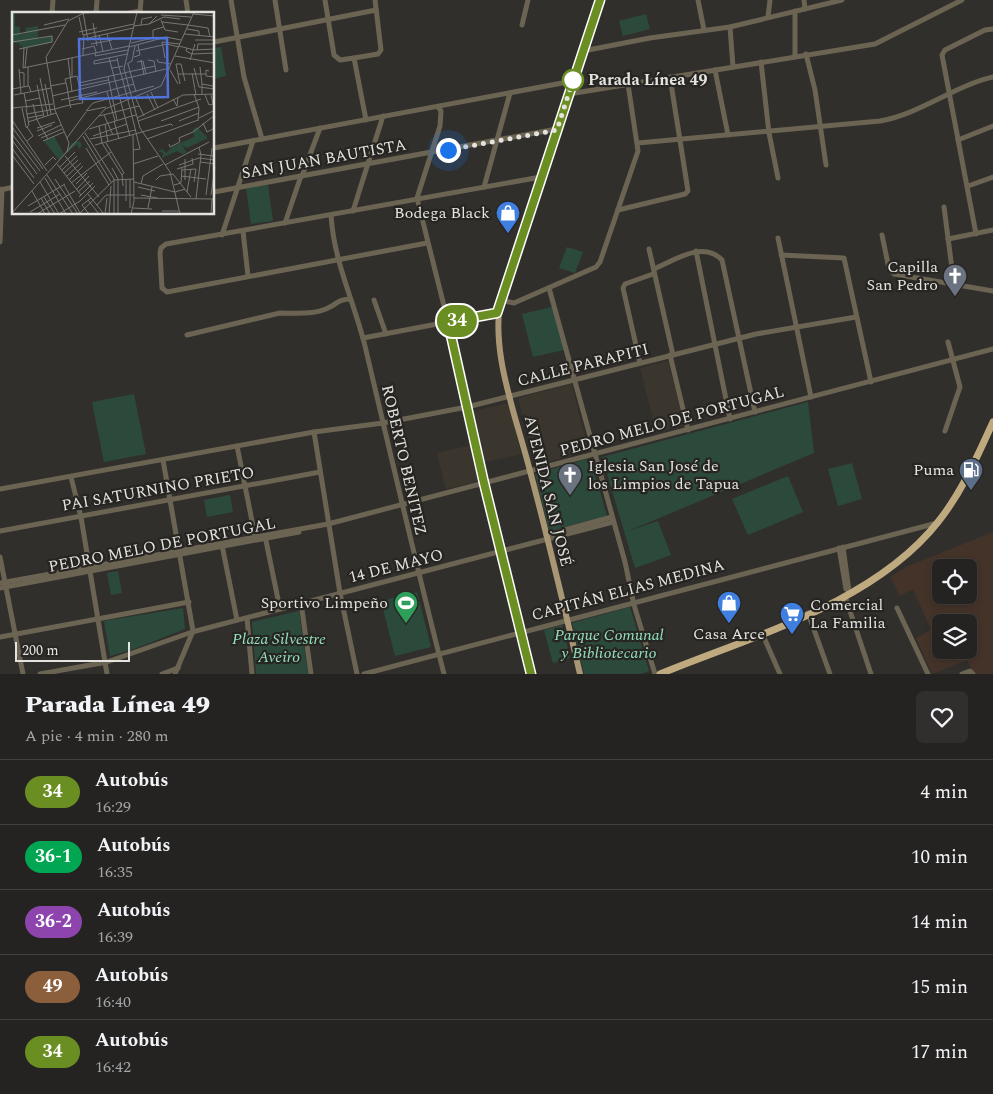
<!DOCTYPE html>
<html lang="es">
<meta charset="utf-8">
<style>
body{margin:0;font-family:Spectral,serif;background:#312f2e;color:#f1f3f6;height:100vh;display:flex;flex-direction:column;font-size:19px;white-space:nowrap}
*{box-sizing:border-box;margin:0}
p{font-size:16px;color:#a3a4a5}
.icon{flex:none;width:28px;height:28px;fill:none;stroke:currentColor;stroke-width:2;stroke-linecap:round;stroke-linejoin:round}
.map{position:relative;height:674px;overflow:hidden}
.sheet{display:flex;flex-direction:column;background:#252321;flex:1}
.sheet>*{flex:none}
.badge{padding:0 10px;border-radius:16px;font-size:18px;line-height:32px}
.buttons{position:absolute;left:932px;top:559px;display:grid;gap:10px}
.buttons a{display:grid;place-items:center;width:45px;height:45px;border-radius:8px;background:#252321;box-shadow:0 2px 8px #0003,0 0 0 1px #42403f;font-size:25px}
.scale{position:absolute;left:15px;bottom:12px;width:115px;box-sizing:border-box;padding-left:5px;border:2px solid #e4e3e0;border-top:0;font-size:14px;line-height:18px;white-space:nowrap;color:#e4e3e0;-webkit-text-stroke:4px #272522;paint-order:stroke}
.you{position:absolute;width:25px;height:25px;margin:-12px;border:4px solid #fff;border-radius:50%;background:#1a73e8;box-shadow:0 0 0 8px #1a73e833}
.map>.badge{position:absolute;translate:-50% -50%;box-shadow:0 0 0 2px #fff}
.round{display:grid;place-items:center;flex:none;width:52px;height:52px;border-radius:8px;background:#312f2e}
.head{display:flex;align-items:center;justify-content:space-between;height:85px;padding:0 25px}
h1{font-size:24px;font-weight:800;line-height:38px}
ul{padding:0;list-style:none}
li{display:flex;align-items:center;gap:15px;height:65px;padding:0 25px;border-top:1px solid #42403f}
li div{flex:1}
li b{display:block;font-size:19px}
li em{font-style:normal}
li .badge{min-width:55px;font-weight:700;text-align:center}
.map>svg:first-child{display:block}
.industrial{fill:#443329;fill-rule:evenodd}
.built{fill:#3b362d}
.green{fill:#2c4a3c}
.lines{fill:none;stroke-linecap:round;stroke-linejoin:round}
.minor{stroke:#6c6453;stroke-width:5}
.major{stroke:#a89674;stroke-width:6}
.highway{stroke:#bfaa80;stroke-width:7}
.line-casing{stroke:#fff;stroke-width:11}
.line{stroke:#6b8e23;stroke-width:8}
.walk{stroke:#e4e3e0;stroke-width:5;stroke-dasharray:0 9}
.stop-dot{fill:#fff;stroke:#6b8e23;stroke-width:2.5}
.labels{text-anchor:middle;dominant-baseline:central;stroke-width:4.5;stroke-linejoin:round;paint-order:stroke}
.stop-label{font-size:16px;font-weight:bold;fill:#e4e3e0;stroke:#272522;text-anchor:start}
.street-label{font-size:16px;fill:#e4e3e0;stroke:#272522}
.poi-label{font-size:16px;fill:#e4e3e0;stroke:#272522;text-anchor:end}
.park-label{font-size:16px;font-style:italic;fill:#93e0bc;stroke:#272522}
.inset-road{fill:none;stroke:#797774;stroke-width:1}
.view{fill:#4f73da;fill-opacity:0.15;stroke:#4f73da;stroke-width:2.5}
.inset-edge{fill:none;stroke:#e4e3e0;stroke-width:2.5}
</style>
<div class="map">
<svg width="993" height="674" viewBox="0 0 993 674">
<rect width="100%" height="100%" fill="#312f2c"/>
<!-- industrial -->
<path class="industrial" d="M993 532V674H974L967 660 932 674 916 638 931 630 913 589 900 596 890 577 906 567ZM941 568H969V595H941ZM941 622H969V650H941Z"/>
<!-- built -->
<g class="built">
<path d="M668 361 684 425 656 432 640 368Z"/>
<path d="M571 384 589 451 536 465 518 398Z"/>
<path d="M509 403 521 454 485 462 474 411Z"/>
<path d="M471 445 480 481 446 489 437 453Z"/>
</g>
<!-- green -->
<g class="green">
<path d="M646 14 650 29 623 36 619 21Z"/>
<path d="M221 47 226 76 214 79V48Z"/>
<path d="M268 185 273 221 251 224 246 188Z"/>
<path d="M567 247 583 252 575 273 559 268Z"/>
<path d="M552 307 564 350 533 357 522 314Z"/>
<path d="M134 394 146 454 104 462 92 402Z"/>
<path d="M808 402 814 453 626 532 658 521 671 555 635 568 602 457Z"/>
<path d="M590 458 607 516 549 531 535 474Z"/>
<path d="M852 463 862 499 838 506 828 469Z"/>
<path d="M788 476 803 512 748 535 732 499Z"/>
<path d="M230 495 233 512 207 517 204 500Z"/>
<path d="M118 571 122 593 111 595 107 573Z"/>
<path d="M417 592 431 647 395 656 381 601Z"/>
<path d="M630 607 649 671 641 674H584L572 623Z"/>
<path d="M183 608 185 629 134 649 110 656 104 621Z"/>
<path d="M299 611 308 674H256L252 622Z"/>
<path d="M562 625 570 658 553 663 544 630Z"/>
</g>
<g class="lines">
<!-- minor -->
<g class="minor">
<path d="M186 0 188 14"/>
<path d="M231 0 244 77 262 139"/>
<path d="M275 0 286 70"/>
<path d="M325 0 334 55 340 60 354 58 366 120"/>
<path d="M698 0 704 30"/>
<path d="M804 0 805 9"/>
<path d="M795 11V56"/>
<path d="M140 12 141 0"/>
<path d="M52 14 53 0"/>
<path d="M96 14 97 0"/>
<path d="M125 14 140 11"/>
<path d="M768 17 770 0"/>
<path d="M522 25 528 0"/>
<path d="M730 27 733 67"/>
<path d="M214 42 376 10"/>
<path d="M583 51 650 38 730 27 842 0"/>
<path d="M806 54 815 90 826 165"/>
<path d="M354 58 378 54 381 50 375 0"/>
<path d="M761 62 769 133 778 178"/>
<path d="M715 70 728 135"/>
<path d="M569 94 875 44 962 0"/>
<path d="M958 140 993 126"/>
<path d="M638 143 880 121C920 114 954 86 993 77"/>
<path d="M214 148 573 81"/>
<path d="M302 176 320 128"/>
<path d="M968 186 993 177"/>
<path d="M484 187 510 93"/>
<path d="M0 190 14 187"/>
<path d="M214 192 557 129"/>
<path d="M944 207 954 284"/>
<path d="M618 210 685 194 688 191 670 77"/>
<path d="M353 211 383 116"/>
<path d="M331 215C334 263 354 301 365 346 391 456 416 565 444 674"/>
<path d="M285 223 301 176"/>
<path d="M243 231 248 276"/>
<path d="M976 234 942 55 945 50 985 30 993 29"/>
<path d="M222 235 253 141"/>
<path d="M882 235 889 269 894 274 993 291"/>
<path d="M778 238 811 397"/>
<path d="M948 239 993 230"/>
<path d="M0 242 2 189"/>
<path d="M427 243 167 292 162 288 160 253 161 248 166 244 541 177"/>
<path d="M649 249 673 355"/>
<path d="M696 251 730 419"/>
<path d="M781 255 844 258 871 382"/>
<path d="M654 269C675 260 703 240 722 260L755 412"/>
<path d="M549 288 625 562 634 605 655 674"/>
<path d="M374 300 386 334"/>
<path d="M500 300 514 303 596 267 600 262 638 151 628 84"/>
<path d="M187 335 280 313C296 313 314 315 328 308 339 303 336 300 350 299"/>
<path d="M363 338 448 322 417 198 440 126 441 111 438 107"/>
<path d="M670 355 688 430"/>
<path d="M640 363 623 288 625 284 653 274"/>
<path d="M945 431 960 387 948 342"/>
<path d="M314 432 340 593 357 674"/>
<path d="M237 446 255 536"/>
<path d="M163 460 193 631 175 674"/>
<path d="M71 477 81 517 107 674"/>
<path d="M0 489 314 432 383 423 467 407 756 334 856 317"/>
<path d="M0 531 320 472"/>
<path d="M546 535 612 517"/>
<path d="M265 536 280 609"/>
<path d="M222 545 237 620"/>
<path d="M843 547 849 591"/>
<path d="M839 548 846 589 849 591"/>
<path d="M0 557 23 674"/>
<path d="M0 583 328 524 993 349"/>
<path d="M0 588 299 532"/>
<path d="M845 596 871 674"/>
<path d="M301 603 311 674"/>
<path d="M897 608 928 674"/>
<path d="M808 613 830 674"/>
<path d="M247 618 252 674"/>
<path d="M762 633 780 674"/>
<path d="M0 637 189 602"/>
<path d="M40 674 107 662 192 632 613 522"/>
<path d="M162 674 178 668"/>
<path d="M364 674 937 523"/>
<path d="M962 674 970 671 973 674"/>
</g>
<!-- major -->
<g class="major">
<path d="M497 313 448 322 484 483 531 674"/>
<path d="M580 674C564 606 548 538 530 471 516 415 487 346 503 289L600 0"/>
</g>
<!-- highway -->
<path class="highway" d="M660 674C753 636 874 603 938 522 962 492 977 457 993 422"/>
</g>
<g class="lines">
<defs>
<path id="line" d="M531 674 484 483 448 322 497 313 600 0"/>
</defs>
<!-- line casing -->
<use href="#line" class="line-casing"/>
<!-- line -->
<use href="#line" class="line"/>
<!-- walk -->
<path class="walk" d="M448 150 557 130 573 80"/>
</g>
<!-- icons -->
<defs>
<symbol id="shop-pin" viewBox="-11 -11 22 30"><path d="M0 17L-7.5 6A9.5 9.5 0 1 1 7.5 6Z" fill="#3f7fe0" stroke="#272522"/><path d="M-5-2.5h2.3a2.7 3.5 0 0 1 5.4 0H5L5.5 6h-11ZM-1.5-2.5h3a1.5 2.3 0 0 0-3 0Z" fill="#fff"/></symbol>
<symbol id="church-pin" viewBox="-11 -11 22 30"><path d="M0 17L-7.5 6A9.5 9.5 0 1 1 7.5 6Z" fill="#6b7280" stroke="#272522"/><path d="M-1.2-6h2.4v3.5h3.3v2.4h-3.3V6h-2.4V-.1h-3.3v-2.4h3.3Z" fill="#fff"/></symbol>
<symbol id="fuel-pin" viewBox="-11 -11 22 30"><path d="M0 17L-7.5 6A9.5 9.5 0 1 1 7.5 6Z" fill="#5c6f8a" stroke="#272522"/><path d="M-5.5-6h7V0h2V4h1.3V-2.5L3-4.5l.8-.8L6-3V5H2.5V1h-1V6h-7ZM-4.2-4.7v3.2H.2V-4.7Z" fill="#fff"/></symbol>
<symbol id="stadium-pin" viewBox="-11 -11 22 30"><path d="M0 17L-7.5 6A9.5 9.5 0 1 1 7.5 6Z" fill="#2e9e5b" stroke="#272522"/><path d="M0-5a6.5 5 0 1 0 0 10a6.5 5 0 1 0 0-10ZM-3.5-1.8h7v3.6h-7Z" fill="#fff"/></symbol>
<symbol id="supermarket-pin" viewBox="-11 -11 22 30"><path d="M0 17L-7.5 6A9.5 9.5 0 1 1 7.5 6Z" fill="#3f7fe0" stroke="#272522"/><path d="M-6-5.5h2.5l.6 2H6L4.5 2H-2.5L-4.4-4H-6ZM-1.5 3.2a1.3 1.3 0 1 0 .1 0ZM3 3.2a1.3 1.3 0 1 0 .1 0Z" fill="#fff"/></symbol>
</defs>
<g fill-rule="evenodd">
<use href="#shop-pin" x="494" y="199" width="28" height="38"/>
<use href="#church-pin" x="941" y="262" width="28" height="38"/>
<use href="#fuel-pin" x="957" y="456" width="28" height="38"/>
<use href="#church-pin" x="556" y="461" width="28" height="38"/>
<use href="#stadium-pin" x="392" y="589" width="28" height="38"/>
<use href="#shop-pin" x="715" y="589" width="28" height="38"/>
<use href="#supermarket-pin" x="778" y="600" width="28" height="38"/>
</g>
<!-- markers -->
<circle class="stop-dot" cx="573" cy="80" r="10"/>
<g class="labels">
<!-- stop labels -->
<g class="stop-label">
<text x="588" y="80">Parada Línea 49</text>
</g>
<!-- street labels -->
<g class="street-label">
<text transform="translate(324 159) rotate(-10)">SAN JUAN BAUTISTA</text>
<text transform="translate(583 365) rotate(-14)">CALLE PARAPITI</text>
<text transform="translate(672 421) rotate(-15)">PEDRO MELO DE PORTUGAL</text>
<text transform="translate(404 460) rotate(77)">ROBERTO BENITEZ</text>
<text transform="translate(158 489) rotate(-10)">PAI SATURNINO PRIETO</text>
<text transform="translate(548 491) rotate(76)">AVENIDA SAN JOSÉ</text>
<text transform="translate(162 545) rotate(-11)">PEDRO MELO DE PORTUGAL</text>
<text transform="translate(396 566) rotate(-14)">14 DE MAYO</text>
<text transform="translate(628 590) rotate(-15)">CAPITÁN ELIAS MEDINA</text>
</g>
<!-- poi labels -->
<g class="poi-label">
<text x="490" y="213">Bodega Black</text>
<text x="938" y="267">Capilla<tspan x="938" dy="18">San Pedro</tspan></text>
<text x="588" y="466" text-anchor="start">Iglesia San José de<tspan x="588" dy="18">los Limpios de Tapua</tspan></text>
<text x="954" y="470">Puma</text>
<text x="388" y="603">Sportivo Limpeño</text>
<text x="810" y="605" text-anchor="start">Comercial<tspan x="810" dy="18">La Familia</tspan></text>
<text x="729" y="634" text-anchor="middle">Casa Arce</text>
</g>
<!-- park labels -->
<g class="park-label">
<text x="609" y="635">Parque Comunal<tspan x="609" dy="18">y Bibliotecario</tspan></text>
<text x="279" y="639">Plaza Silvestre<tspan x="279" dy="18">Aveiro</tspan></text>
</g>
</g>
<!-- overview -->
<g transform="translate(12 12)">
<rect width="202" height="202" fill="#312f2c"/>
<path d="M3 0V14L8 15V22H13L14 16 26 14V27L41 24V30L10 37V32L8 35 7 31H0V1ZM185 115 196 126 175 136 170 133 174 140 171 142 165 139 150 146 151 141 146 139 150 137 154 141 160 135 182 125 181 117ZM42 124 52 142 60 131 67 129 70 133 67 137 65 132 47 148 32 129Z" fill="#2c4a3c"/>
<path class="inset-road" d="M71 0 76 29M125 0 112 57 128 116 158 160 168 202M181 2 203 4M149 3 179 5M67 5 71 23 122 12M149 8 153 18 166 20M150 10 176 13M81 11 85 34M137 12 152 5 168 7M32 13 57 7M129 13 130 7 140 5M176 13 196 16 198 25M122 14 137 12 145 4M175 17 187 19V24M67 20 85 16M95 22 100 37M172 22 203 25M0 23 53 13M87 23 91 39M76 26 121 16M183 28H203M0 30 40 24V30M119 31 141 26V18L152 15M79 32 100 28M167 34 182 38 203 37M117 35 154 25 169 28M12 36 11 56 117 34M175 36 174 39 180 42 203 41M7 37 40 30M70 37 82 34 84 40M185 38 186 32H203M124 39 155 32 167 35M84 40 83 44 116 38M71 43 72 23M163 44 203 51M122 45 128 43 126 33M56 46 60 80M60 46V65M97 46 118 124M153 46 150 30 168 32M145 47 146 50 159 52M105 48 82 52V49L115 42M129 48 132 63M136 48 142 49 144 60M178 48 183 32M125 50 131 49 134 62M115 52 120 49 123 34M116 52 124 80M164 52H169L173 69M164 52 168 72M111 54 107 55 111 69 120 104 124 103M13 55 15 36M16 55V74M188 55 190 72M100 56 107 55 105 46M182 56 187 75 203 77M7 57 9 82M158 58 166 72M197 59 194 58V64L203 65M7 60 12 61V75M180 61 184 83M166 62H194M96 65 105 108M28 66 36 104M67 71 143 54M33 72 39 102M25 73 32 105M38 74 54 71M68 74 96 68M0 77 17 74 19 80M95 80 103 109M139 80 146 96M12 81 15 97M135 82 143 98M182 82 187 96 186 109M2 83 39 76M190 83V72L201 74M193 83 197 93 201 92 199 83M40 84 158 56M124 87 132 104M161 87 165 94 166 85M49 88 85 80M13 89 28 86M58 89 122 72M21 92 25 108M0 96 41 92M10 96 14 115M74 99 81 91 142 74M74 99 94 95M15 102 43 97 50 95 58 93 70 91H71L65 64 53 67 55 75 58 93 59 96M92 103 101 123M87 104 127 94M16 106 31 103M125 106 171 83 203 82M187 106 203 98M0 108 35 159M25 108 36 127M102 109 107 127M126 109 189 87M149 109 187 95M167 109 187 101M16 110 44 101M191 111 195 120 203 116M93 112 96 130M87 114 90 131 110 163 111 174M0 115 31 157M15 115 21 124 15 129M14 116 17 113 14 97M25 116 43 110M77 117 120 104 128 137 121 138M25 119 40 113M73 121 102 167V202M0 122 28 159M26 124 49 113M71 124 99 170M81 124 115 112M29 126 50 117M55 126 74 100M78 127 124 118M135 127 186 108M0 128 25 162M31 129 52 120M94 131 112 161 110 163M157 132 158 135 168 130 167 126 181 120 203 103M83 133 159 112 161 114M0 136 22 166M74 136 97 173M55 140 57 131 43 98 34 45 56 9 72 1 87 0M186 142 202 144M0 143 22 172M53 144 87 185M173 147V168M188 150 203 152M45 152 69 183M121 152 146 144M33 153 41 145 44 148M153 153 197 130M167 153 187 146 203 148M48 155 63 140M100 156 106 167V202M165 157 181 152 180 146M50 158 65 144M170 158 184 157 182 170M52 161 66 148M35 163 61 202M55 164 69 151M169 164 194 167M33 166 54 202M43 167 66 202M114 167V189M118 167V196M57 168 71 154M144 168 148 164 161 162 179 185M28 170 47 202M122 170 163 180 173 177M59 171 99 140M64 172 75 161M129 172 131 164 151 152M52 173 68 201M162 173 169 171 170 156M126 175 143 179M64 178 77 164M20 179 33 202M66 180 78 169M175 180 179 157M76 182 92 202M129 183 145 186M194 183 200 136M199 183 203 155M32 185 43 202M67 185 81 171M29 186 38 202M122 186 203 187M184 187 189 143 187 135M76 188 87 202M85 193 94 183H122M16 194 53 172M121 196 140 197M136 196 140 175M150 199H167M18 200 48 182M0 201 93 97 149 74 182 0M25 202 63 179M47 202 68 189 83 174M67 202 102 168 122 167M77 202 70 193 79 186M93 202 95 186M97 202 99 174M119 202 122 189 121 123M199 202 200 187"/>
<path class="view" d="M155 26 156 85 68 87 67 27Z"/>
<rect width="202" height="202" class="inset-edge"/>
</g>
</svg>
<div class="buttons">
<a><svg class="icon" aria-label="locate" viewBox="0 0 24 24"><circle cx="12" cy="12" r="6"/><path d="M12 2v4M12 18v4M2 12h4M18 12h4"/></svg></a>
<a><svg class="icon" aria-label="layers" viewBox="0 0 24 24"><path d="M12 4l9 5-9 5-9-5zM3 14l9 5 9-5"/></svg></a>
</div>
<div class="scale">200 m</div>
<div class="you" style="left:448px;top:150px"></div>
<b class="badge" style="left:457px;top:321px;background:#6b8e23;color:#fff">34</b>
</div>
<section class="sheet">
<div class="head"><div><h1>Parada Línea 49</h1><p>A pie · 4 min · 280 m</p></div><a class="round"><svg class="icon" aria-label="heart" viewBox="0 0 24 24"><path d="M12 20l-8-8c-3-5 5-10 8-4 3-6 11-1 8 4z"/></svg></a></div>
<ul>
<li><span class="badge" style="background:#6b8e23;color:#fff">34</span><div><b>Autobús</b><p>16:29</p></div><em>4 min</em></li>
<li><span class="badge" style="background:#00a651;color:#fff">36-1</span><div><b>Autobús</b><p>16:35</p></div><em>10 min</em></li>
<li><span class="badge" style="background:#8e44ad;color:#fff">36-2</span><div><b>Autobús</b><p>16:39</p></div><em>14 min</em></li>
<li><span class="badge" style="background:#8b5e3c;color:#fff">49</span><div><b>Autobús</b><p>16:40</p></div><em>15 min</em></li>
<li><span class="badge" style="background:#6b8e23;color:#fff">34</span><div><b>Autobús</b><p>16:42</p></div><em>17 min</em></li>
</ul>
</section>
